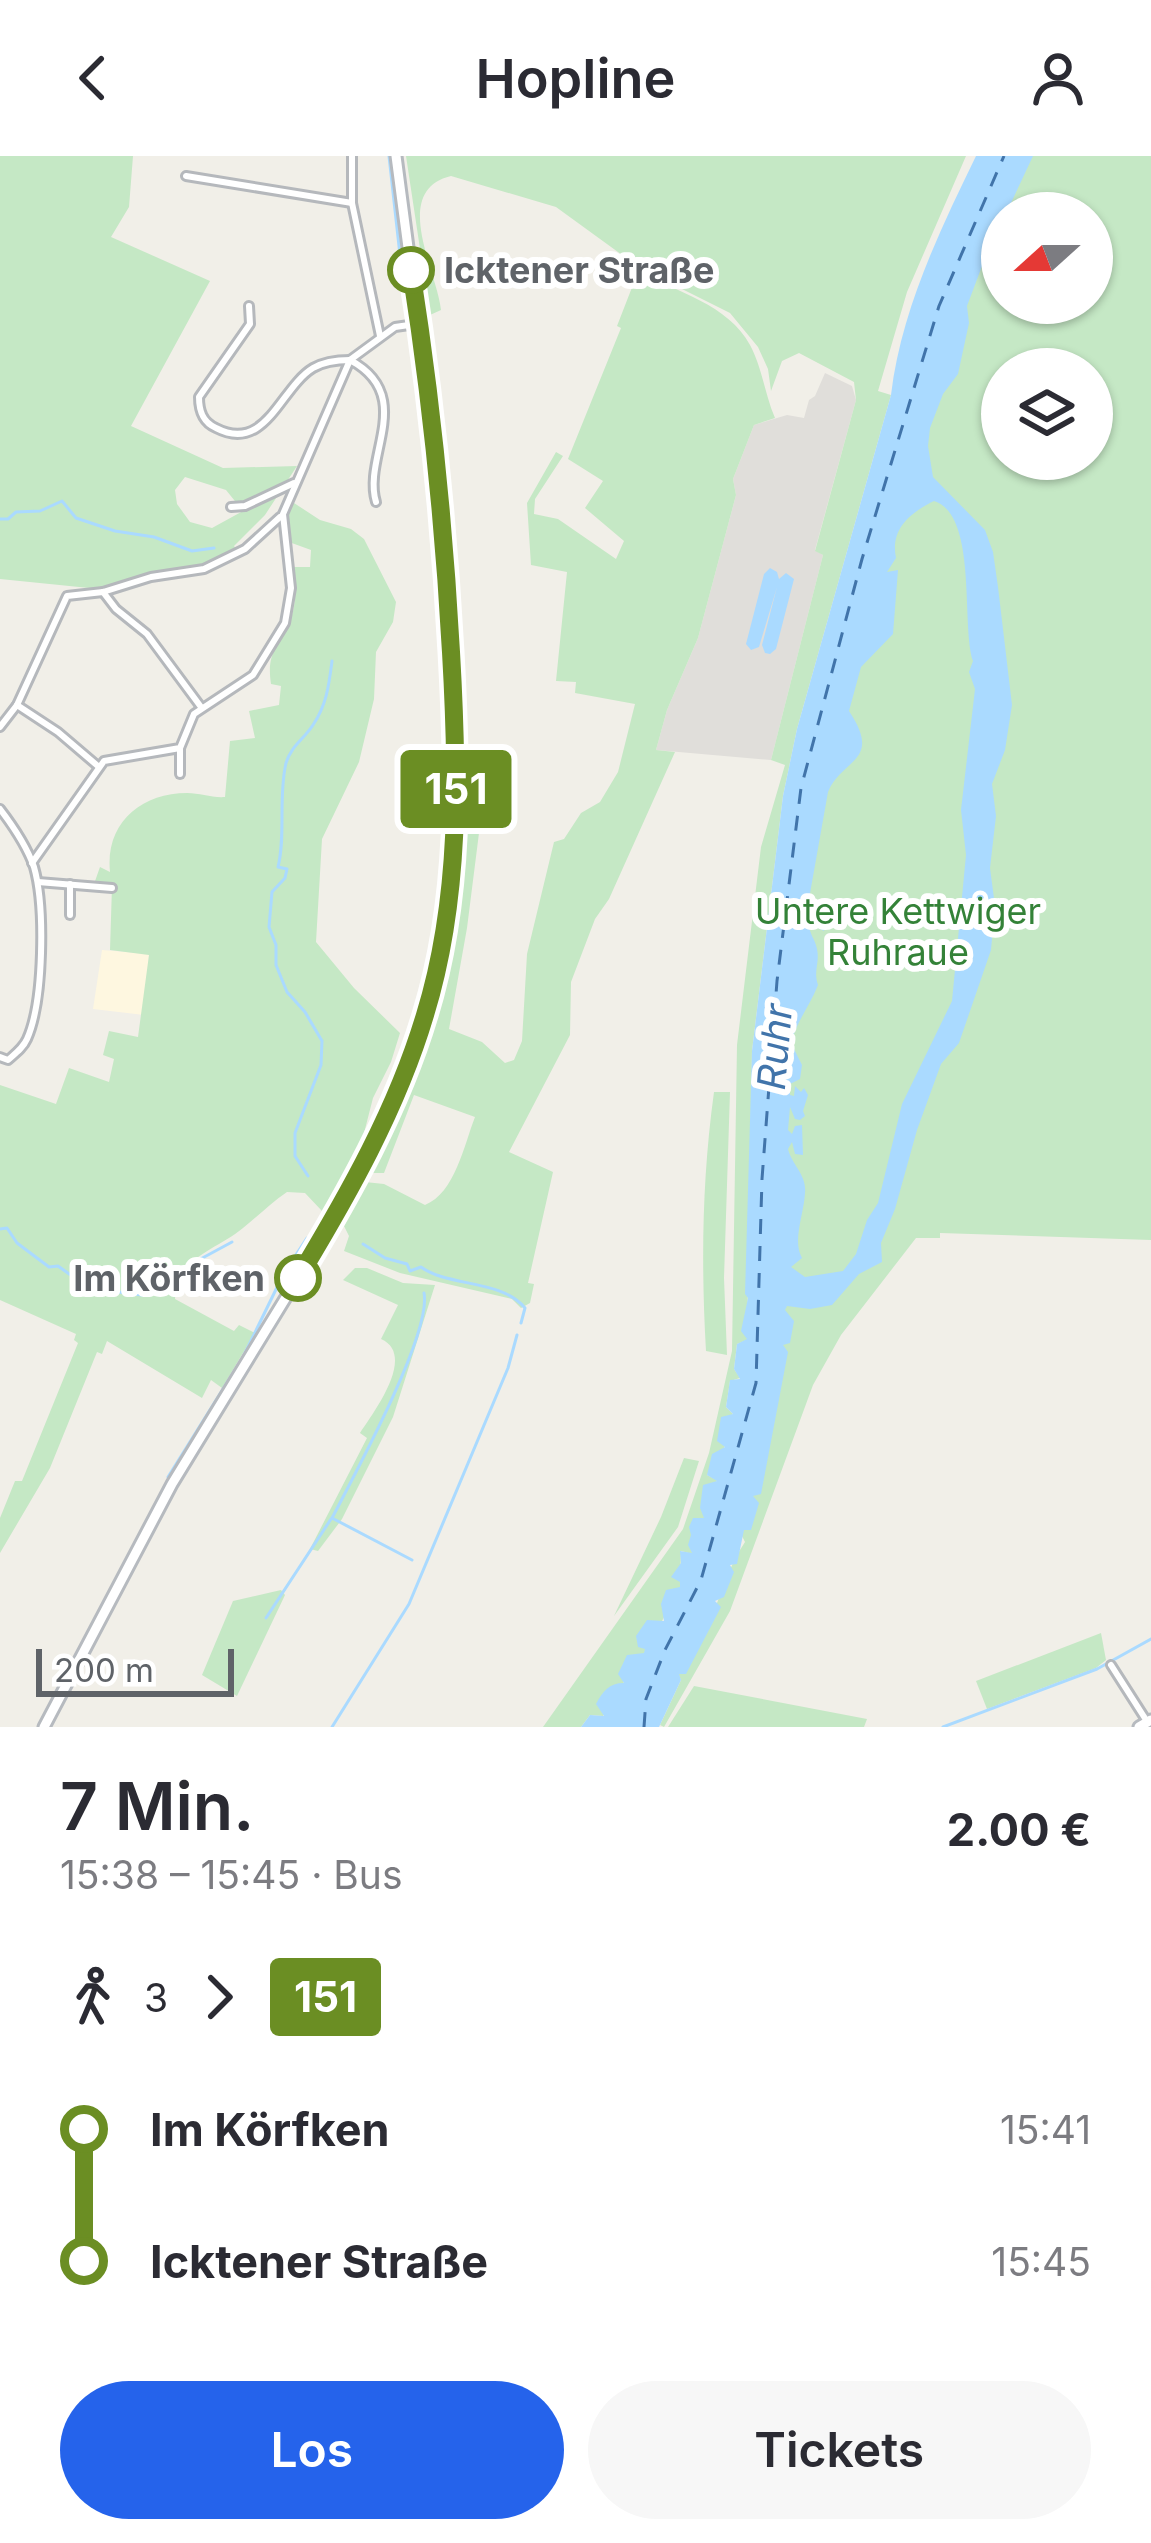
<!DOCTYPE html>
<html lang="de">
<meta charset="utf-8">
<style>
body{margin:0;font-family:Inter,sans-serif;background:#f7f7f7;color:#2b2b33;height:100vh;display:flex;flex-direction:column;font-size:45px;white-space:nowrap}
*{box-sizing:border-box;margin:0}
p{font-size:39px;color:#7c7c81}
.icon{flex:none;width:66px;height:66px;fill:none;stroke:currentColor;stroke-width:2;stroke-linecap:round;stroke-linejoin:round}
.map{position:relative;height:1571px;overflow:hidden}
.sheet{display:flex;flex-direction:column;background:#fff;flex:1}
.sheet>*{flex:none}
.badge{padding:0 24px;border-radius:9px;font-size:42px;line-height:78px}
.needle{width:78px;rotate:249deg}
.fabs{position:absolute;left:981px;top:36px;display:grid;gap:24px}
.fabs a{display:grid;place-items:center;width:132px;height:132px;border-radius:50%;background:#fff;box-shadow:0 3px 9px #0004;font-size:60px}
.scale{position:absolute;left:36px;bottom:30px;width:198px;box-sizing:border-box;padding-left:12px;border:6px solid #5f6368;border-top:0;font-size:33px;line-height:42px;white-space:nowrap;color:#5f6368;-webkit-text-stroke:9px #fff;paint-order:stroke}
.map>.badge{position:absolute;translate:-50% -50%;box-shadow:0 0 0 6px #fff}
.legs{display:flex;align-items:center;gap:18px;height:132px;padding:0 60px;font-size:39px}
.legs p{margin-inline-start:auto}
.summary{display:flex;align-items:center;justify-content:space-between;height:204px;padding:0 60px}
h1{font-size:66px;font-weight:600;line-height:90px}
.button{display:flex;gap:24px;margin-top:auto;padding:24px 60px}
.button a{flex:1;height:138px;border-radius:72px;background:#2563eb;color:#fff;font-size:48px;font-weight:600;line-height:138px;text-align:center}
.button a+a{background:#f7f7f7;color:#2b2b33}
ul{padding:0 60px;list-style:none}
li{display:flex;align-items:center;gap:42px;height:132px;font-size:45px}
li i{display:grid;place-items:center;width:18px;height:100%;margin:0 15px;background:currentColor}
li i::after{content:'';width:30px;height:30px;margin:-15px;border:9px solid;border-radius:50%;background:#fff}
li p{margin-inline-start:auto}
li:first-child i{background:linear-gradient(#0000 50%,currentColor 0)}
li:last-child i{background:linear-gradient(currentColor 50%,#0000 0)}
header{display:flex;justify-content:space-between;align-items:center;height:156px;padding:0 60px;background:#fff;font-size:54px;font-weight:600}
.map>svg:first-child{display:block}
.commercial{fill:#fef7e0}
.industrial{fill:#e0deda}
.green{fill:#c5e8c5;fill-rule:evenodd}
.water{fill:#aadaff;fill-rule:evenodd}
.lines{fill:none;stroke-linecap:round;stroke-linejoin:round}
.stream{stroke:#aadaff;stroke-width:3}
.ferry{stroke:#4174aa;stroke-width:3;stroke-dasharray:15 12;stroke-linecap:butt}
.minor-casing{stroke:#b5b8bc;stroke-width:12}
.secondary-casing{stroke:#b6babf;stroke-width:15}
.minor{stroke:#fff;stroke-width:6}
.secondary{stroke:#fff;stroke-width:9}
.line-1-casing{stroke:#fff;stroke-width:27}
.line-1{stroke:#6b8e23;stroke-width:18}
.stop-1-dot{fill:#fff;stroke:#6b8e23;stroke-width:6}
.labels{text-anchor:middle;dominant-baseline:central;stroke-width:12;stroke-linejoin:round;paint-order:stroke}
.stop-label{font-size:36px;font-weight:bold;fill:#5f6368;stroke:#fff;text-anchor:start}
.park-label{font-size:36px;fill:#348238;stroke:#fff}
.water-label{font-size:39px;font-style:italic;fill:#4174aa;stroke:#fff}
</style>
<header><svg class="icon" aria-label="back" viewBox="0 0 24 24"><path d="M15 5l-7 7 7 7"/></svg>Hopline<svg class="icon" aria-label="person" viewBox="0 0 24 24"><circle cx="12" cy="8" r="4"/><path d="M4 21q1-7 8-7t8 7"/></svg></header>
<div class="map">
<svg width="1151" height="1571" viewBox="0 0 1151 1571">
<rect width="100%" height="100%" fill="#f1efe8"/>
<!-- commercial -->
<path class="commercial" d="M102 794 149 798 144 859 93 853Z"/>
<!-- industrial -->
<path class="industrial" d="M825 217 852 230 856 244 815 394 823 399 771 604 656 594 667 554 698 482 736 339 733 323 754 269 787 259 804 262 809 244 815 240Z"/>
<!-- green -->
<g class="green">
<path d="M0 0H133L129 51 111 81 210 125 131 270 223 312 297 310 265 359 234 390 236 393 205 409 153 416 99 433 0 423ZM185 321 226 334 243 355 212 372 190 366 177 348 175 334Z"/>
<path d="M406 0H966L907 136 878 235 891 239 797 573 783 640 752 895 747 1184 737 1188 734 1213 740 1222 730 1225 726 1251 733 1258 729 1261 725 1290 707 1319 717 1324 704 1362 696 1364 692 1398 681 1395 680 1432 644 1498 623 1523 624 1528 603 1560 590 1559 581 1571H543L683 1373 709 1297 732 1195 737 889 761 691 785 609 771 604 823 399 815 395 856 244 854 226 799 197 782 205 771 235 768 213 758 191 730 157 640 112 556 51 451 20C390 35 437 115 441 154L430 159Z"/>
<path d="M1007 0H1151V1084L940 1077V1082H916L841 1179 813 1229 730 1455 664 1571 660 1569 681 1524 678 1518C711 1490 717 1427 745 1386L742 1380 752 1340 770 1022 814 641ZM1002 57H1092V147H1002ZM1002 213H1092V303H1002Z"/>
<path d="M638 116C676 135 729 149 750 189 762 211 765 239 775 262L754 269 733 323 736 339 698 482 667 554 656 594 675 596 609 743 595 763 571 826 570 879 509 996 553 1016 528 1127 534 1128 530 1147 521 1152 512 1143 400 1117 344 1095 349 1080 342 1066 365 1026 384 1028 425 1049C455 1037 464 989 475 961L414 939 384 1017H370C391 973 413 928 430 881 454 810 462 735 468 661L471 658 479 677 467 772 449 873 482 886 505 907 514 904 522 885 527 798 554 686 564 683 581 657 600 646 618 616 635 548 575 537 576 526 556 525 567 416 531 409 527 347 556 296 563 300 535 343 534 358 558 363 616 403 624 385 585 352 603 325 568 303 621 172 617 170Z"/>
<path d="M293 342 294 347 320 364 351 373 364 383 396 446 393 466 376 496 374 543 359 606 322 683 316 786 354 832 400 877 391 906 373 942 363 981 327 1055H322L305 1037 287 1036C271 1047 258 1060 243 1072 215 1095 177 1101 175 1143L234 1175 239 1169 255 1177 222 1232 211 1224 202 1242 107 1185 102 1198 97 1196 50 1312 0 1397V1362L15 1325H22L78 1187 74 1184 76 1178 0 1144V929L56 948 69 912 109 926 114 903 103 899 109 875 138 881 149 799 110 794 112 730 94 728 100 711 110 716C105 667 141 637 187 637 200 637 212 642 225 641L230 585 255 582 249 555 279 549 281 530 271 528C266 495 279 491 291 462 297 445 295 429 293 411H310L311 394 289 386 288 358Z"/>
<path d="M714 936H730L724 1122 727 1199 706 1195C701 1108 702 1023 714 936Z"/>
<path d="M355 1112H367L403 1127 435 1129 393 1261 342 1363 318 1395 310 1393 367 1282 360 1277C374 1256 417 1199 381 1183L398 1149 343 1124Z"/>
<path d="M684 1302 699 1305 678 1371 614 1460 661 1361Z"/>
<path d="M281 1434 285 1439 237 1540 202 1519 233 1445Z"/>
<path d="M1101 1477 1106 1504 1096 1512 987 1553 976 1525Z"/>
<path d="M694 1530 867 1563 864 1571H668Z"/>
</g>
<!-- water -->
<g class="water">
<path d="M976 0H1033L1011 47 1020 53 1017 57H1002L967 150 969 167 958 218 943 238 930 272 928 290 933 321 985 374 993 396 998 431 1012 549 1005 594 992 628 996 660 990 712 995 750 991 794 959 887 941 908 917 974 895 1053 881 1087 882 1106 859 1118 832 1149 810 1153 787 1150 785 1154 794 1165 790 1187 783 1189 788 1196 761 1338 753 1340 759 1347 751 1374H744L737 1408 730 1409 734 1416 724 1441 715 1445 721 1451 686 1518H679L681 1524 659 1571H581L590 1559 604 1560 596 1548C603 1535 609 1527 624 1527L618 1518 627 1499 644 1497 645 1493 638 1491 636 1480 647 1464 664 1465 661 1448 666 1434 680 1431V1426L671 1421 681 1407 680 1395 692 1397 688 1389 691 1379 689 1371 693 1362H704L700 1352 703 1329 717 1325 707 1319 712 1298 725 1291 717 1285 721 1261 733 1258 726 1251 730 1224 740 1223 734 1213 737 1188 747 1183 741 1175 748 1142 745 1138 752 895 783 640 797 573 891 239C901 155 939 76 976 0ZM934 345C978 359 961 468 973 505L969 516 975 533 961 654 966 699 952 845 902 948 878 1047 867 1064 856 1098 843 1115 805 1121 791 1111 802 1102C792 1085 804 1058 805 1037 807 1019 792 1009 788 993L792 986 795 998 803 999 802 969 795 970 792 978 788 974 790 951 795 963 800 964 805 960 803 955 808 939 804 932 801 936 795 930 794 940 790 939V928L800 923 802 909 791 887C797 864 810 850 818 829 813 815 820 807 817 793 815 782 809 779 809 767L824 775 827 753 814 757 809 743 828 636C842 602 883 606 849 555L861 511 893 478 898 414 887 416 896 402C890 373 910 357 934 345Z"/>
<path d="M770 412 777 416 779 423 786 417 794 423 776 493 770 498 765 497 762 489 777 431 759 491 751 494 746 488 764 418Z"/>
</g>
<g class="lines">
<!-- stream -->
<g class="stream">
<path d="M389 0 400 99"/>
<path d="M418 231 436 386 446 529"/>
<path d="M0 363H8L16 356 40 355 62 345 76 362 115 375 154 381 192 395 214 392"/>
<path d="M445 728 449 607 446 538"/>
<path d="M308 1020 295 1000V977L321 909 322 885 305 856 287 836 276 809V789L269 771 272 736 285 722 287 713 278 711C286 679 278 641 286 607 291 590 304 583 313 569 327 548 329 528 332 505"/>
<path d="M334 1047C379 957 420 872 439 773"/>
<path d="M0 1073 7 1072 17 1087 49 1111 58 1110 72 1120 86 1121 102 1134 142 1139 148 1131 164 1132 186 1112"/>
<path d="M363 1088 385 1102 407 1108 410 1115 421 1111C448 1131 501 1123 525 1152L521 1167"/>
<path d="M195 1106 232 1086"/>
<path d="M168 1321 243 1201 284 1117 307 1082"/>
<path d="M412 1404 332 1362C354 1320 432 1177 424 1137"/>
<path d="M266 1462 331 1363"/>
<path d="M332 1571 409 1448 508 1212 517 1179"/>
<path d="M943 1571 1097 1513 1151 1483"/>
</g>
<!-- ferry -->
<path class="ferry" d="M644 1571 646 1543 665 1494 701 1424 756 1227 762 1023 777 825 801 632 862 403 939 150 1004 0"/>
<defs>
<g id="minor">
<path d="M352 0V47L380 180"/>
<path d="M186 20 352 47"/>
<path d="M249 150 250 168 199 241C199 254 202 266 216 272 266 298 280 232 313 212 325 205 337 204 350 204"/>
<path d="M350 204C417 240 362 301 376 346"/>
<path d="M231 351 245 350 294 327"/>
<path d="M103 436 116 453 147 478 201 551"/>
<path d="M17 549 58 576 99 611"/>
<path d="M0 571 17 549 67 440 103 436 151 421 204 413 245 393 280 361"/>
<path d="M180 618V592"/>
<path d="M0 653C13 670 27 691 34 711 45 750 44 845 27 883 23 892 16 897 8 904L0 901"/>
<path d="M32 707 104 605 180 592 194 558 253 519 285 467 291 432 283 358 350 204 395 171 416 168"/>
<path d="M38 726 112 732"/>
<path d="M70 759V728"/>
<path d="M1111 1509 1148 1567"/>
</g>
<g id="secondary">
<path d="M44 1571 172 1328 332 1066 380 975 425 861 439 808 454 689 455 577 438 320 396 0"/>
<path d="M1139 1571 1151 1564"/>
</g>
</defs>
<!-- minor casing -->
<use href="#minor" class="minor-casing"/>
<!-- secondary casing -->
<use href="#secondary" class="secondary-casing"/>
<!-- minor -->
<use href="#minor" class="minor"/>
<!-- secondary -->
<use href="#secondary" class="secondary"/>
</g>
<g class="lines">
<defs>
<path id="line-1" d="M298 1122C348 1039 397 953 425 859 461 742 458 618 451 496 444 368 431 241 411 114"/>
</defs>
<!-- line-1 casing -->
<use href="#line-1" class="line-1-casing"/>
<!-- line-1 -->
<use href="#line-1" class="line-1"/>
</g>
<!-- markers -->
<g class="stop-1-dot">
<circle cx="411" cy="114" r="21"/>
<circle cx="298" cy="1122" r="21"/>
</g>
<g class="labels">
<!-- stop labels -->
<g class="stop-label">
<text x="444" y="114">Icktener Straße</text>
<text x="265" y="1122" text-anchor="end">Im Körfken</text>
</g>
<!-- park labels -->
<g class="park-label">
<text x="898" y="755">Untere Kettwiger<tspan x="898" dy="41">Ruhraue</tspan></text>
</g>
<!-- water labels -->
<g class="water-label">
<text transform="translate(774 891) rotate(-85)">Ruhr</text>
</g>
</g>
</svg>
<div class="fabs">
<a><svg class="needle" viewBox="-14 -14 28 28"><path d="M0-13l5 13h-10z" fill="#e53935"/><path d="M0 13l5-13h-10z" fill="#7c7c81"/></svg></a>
<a><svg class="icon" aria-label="layers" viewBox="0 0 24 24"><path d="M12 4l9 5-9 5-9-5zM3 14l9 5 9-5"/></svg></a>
</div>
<div class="scale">200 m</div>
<b class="badge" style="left:456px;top:633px;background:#6b8e23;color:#fff">151</b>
</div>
<section class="sheet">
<div class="summary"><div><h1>7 Min.</h1><p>15:38 – 15:45 · Bus</p></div><b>2.00 €</b></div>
<div class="legs"><svg class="icon" aria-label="walk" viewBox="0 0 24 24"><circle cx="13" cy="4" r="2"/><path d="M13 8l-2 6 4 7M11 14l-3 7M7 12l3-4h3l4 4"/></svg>3<svg class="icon" aria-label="forward" viewBox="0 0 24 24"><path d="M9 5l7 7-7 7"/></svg><b class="badge" style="background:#6b8e23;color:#fff">151</b></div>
<ul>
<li><i style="color:#6b8e23"></i><b>Im Körfken</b><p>15:41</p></li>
<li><i style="color:#6b8e23"></i><b>Icktener Straße</b><p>15:45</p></li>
</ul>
<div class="button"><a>Los</a><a>Tickets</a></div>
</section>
